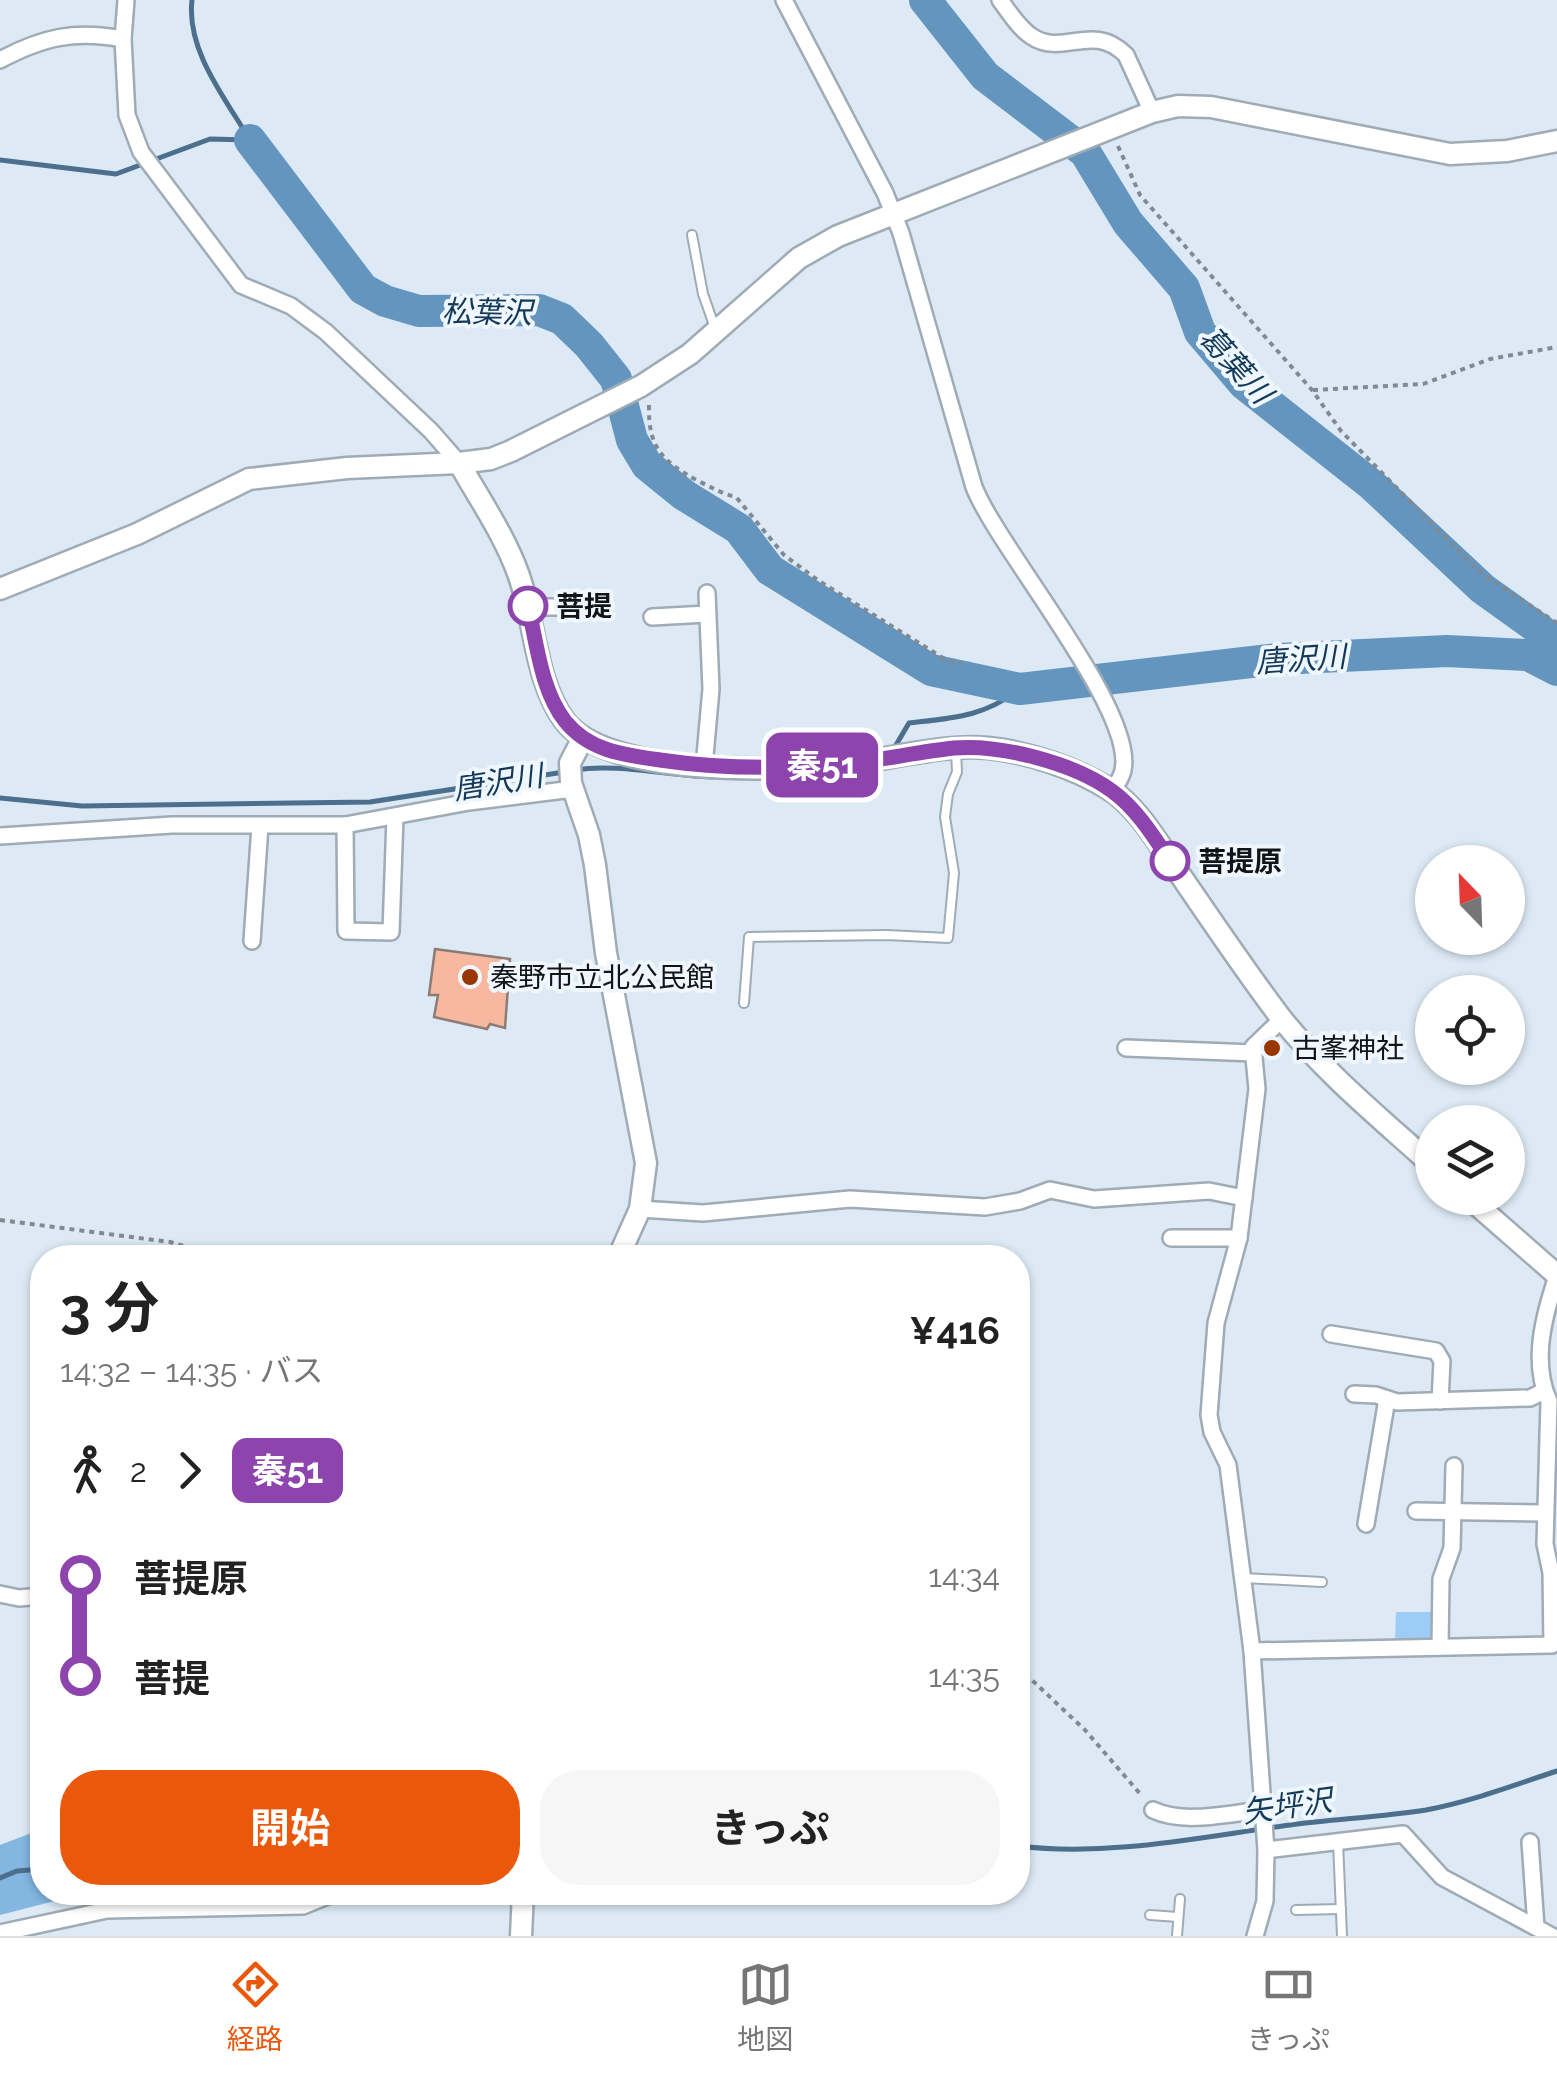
<!DOCTYPE html>
<html lang="ja">
<meta charset="utf-8">
<style>
body{margin:0;font-family:Raleway,"Noto Sans JP",sans-serif;background:#f6f6f6;color:#222;height:100vh;display:flex;flex-direction:column;font-size:38px;white-space:nowrap}
*{box-sizing:border-box;margin:0}
p{font-size:32px;color:#767676}
.icon{flex:none;width:55px;height:55px;fill:none;stroke:currentColor;stroke-width:2;stroke-linecap:round;stroke-linejoin:round}
.map{position:relative;flex:1;overflow:hidden}
.drawer{position:absolute;left:30px;top:1245px;width:1000px;height:660px;display:flex;flex-direction:column;background:#fff;border-radius:40px;box-shadow:0 2px 8px #0004}
.drawer>*{flex:none}
.badge{padding:0 20px;border-radius:15px;font-size:35px;line-height:65px}
.needle{width:65px;rotate:337deg}
.controls{position:absolute;left:1415px;top:845px;display:grid;gap:20px}
.controls a{display:grid;place-items:center;width:110px;height:110px;border-radius:50%;background:#fff;box-shadow:0 2px 8px #0004;font-size:50px}
.map>.badge{position:absolute;translate:-50% -50%;box-shadow:0 0 0 5px #fff}
.legs{display:flex;align-items:center;gap:15px;height:110px;padding:0 30px;font-size:32px}
.legs p{margin-inline-start:auto}
.headline{display:flex;align-items:center;justify-content:space-between;height:170px;padding:0 30px}
h1{font-size:55px;font-weight:700;line-height:75px}
.cta{display:flex;gap:20px;margin-top:auto;padding:20px 30px}
.cta a{flex:1;height:115px;border-radius:40px;background:#ea580c;color:#fff;font-size:40px;font-weight:700;line-height:115px;text-align:center}
.cta a+a{background:#f6f6f6;color:#222}
ul{padding:0 30px;list-style:none}
li{display:flex;align-items:center;gap:35px;height:100px;font-size:38px}
li i{display:grid;place-items:center;width:15px;height:100%;margin:0 12px;background:currentColor}
li i::after{content:'';width:25px;height:25px;margin:-12px;border:8px solid;border-radius:50%;background:#fff}
li p{margin-inline-start:auto}
li:first-child i{background:linear-gradient(#0000 50%,currentColor 0)}
li:last-child i{background:linear-gradient(currentColor 50%,#0000 0)}
.tabs{display:flex;justify-content:space-around;align-items:center;height:140px;border-top:2px solid #e0e0e0;background:#fff;font-size:28px;color:#767676}
.tabs a{display:grid;justify-items:center;gap:5px}
.tabs .active{color:#ea580c}
.map>svg:first-child{display:block}
.green{fill:#9dccf6}
.forest{fill:#83b6e0}
.lines{fill:none;stroke-linecap:round;stroke-linejoin:round}
.stream{stroke:#4b6f8c;stroke-width:5}
.river{stroke:#6495be;stroke-width:32}
.building{fill:#f8b8a0;stroke:#8b7c76;stroke-width:2.5}
.lane-casing{stroke:#9fabb5;stroke-width:12}
.street-casing{stroke:#9fabb5;stroke-width:20}
.secondary-casing{stroke:#9fabb5;stroke-width:25}
.path{stroke:#818a92;stroke-width:4;stroke-dasharray:5 5;stroke-linecap:butt}
.lane{stroke:#fff;stroke-width:8}
.street{stroke:#fff;stroke-width:15}
.secondary{stroke:#fff;stroke-width:20}
.line-1-casing{stroke:#fff;stroke-width:22}
.line-1{stroke:#8e44ad;stroke-width:15}
.stop-1-dot{fill:#fff;stroke:#8e44ad;stroke-width:5}
.poi-dot{fill:#993500;stroke:#eff6fd;stroke-width:4}
.labels{text-anchor:middle;dominant-baseline:central;stroke-width:8;stroke-linejoin:round;paint-order:stroke}
.stop-label{font-size:28px;font-weight:bold;fill:#111519;stroke:#eff6fd;text-anchor:start}
.poi-label{font-size:28px;fill:#111519;stroke:#eff6fd;text-anchor:start}
.water-label{font-size:30px;font-style:italic;fill:#123956;stroke:#eff6fd}
</style>
<div class="map">
<svg width="1557" height="1936" viewBox="0 0 1557 1936">
<rect width="100%" height="100%" fill="#ddeaf5"/>
<!-- green -->
<path class="green" d="M1396 1612H1435L1434 1636 1427 1641H1395Z"/>
<!-- forest -->
<path class="forest" d="M42 1829V1892L86 1893 0 1915V1845Z"/>
<g class="lines">
<!-- stream -->
<g class="stream">
<path d="M192 0C186 50 225 98 250 140"/>
<path d="M0 160 116 174 210 139 250 140"/>
<path d="M893 750 909 723C954 718 983 717 1020 689"/>
<path d="M575 770C617 763 669 776 713 777"/>
<path d="M784 778 851 776 877 769"/>
<path d="M0 798 82 806 370 802 564 772"/>
<path d="M1018 1846C1109 1857 1200 1837 1290 1825 1335 1819 1381 1817 1426 1810 1470 1802 1514 1785 1557 1771"/>
<path d="M0 1878 17 1871 42 1869"/>
</g>
<!-- river -->
<g class="river">
<path d="M925 0 985 76 1085 152 1128 223 1184 288 1200 332 1244 384 1372 485 1483 589 1557 642"/>
<path d="M250 140 363 289 385 301 419 311 539 310 562 319 589 345 616 379 632 440 647 465 684 495 739 529 770 570 931 670 1020 689 1278 659 1447 651 1528 655 1557 670"/>
</g>
</g>
<!-- building -->
<path class="building" d="M435 949 510 959 505 1028 490 1024 487 1029 434 1017 438 995H429Z"/>
<g class="lines">
<defs>
<g id="lane">
<path d="M692 235 703 294 715 328"/>
<path d="M744 1003 749 937 887 935 948 938 954 873 945 817 948 794 957 772 956 750"/>
<path d="M1243 1578 1322 1582"/>
<path d="M1338 1842 1342 1936"/>
<path d="M1296 1910 1341 1909"/>
<path d="M1150 1915 1178 1917"/>
<path d="M1177 1936 1180 1899"/>
</g>
<g id="street">
<path d="M126 0 123 39 127 115 141 152 241 285 291 306 326 332 431 431 459 463"/>
<path d="M784 0 885 193 901 233 974 487C999 550 1136 710 1123 770 1122 777 1116 785 1113 791"/>
<path d="M1000 0C1009 12 1018 27 1031 36 1063 58 1092 21 1126 55L1152 112"/>
<path d="M0 60C43 37 75 30 123 39"/>
<path d="M528 607H593"/>
<path d="M652 617 707 614"/>
<path d="M704 767 711 689 707 593"/>
<path d="M345 825 346 931 391 932 395 817"/>
<path d="M0 836 172 825H345L469 802 573 789"/>
<path d="M252 941 260 826"/>
<path d="M1126 1048 1254 1053"/>
<path d="M640 1209 703 1213 850 1199 985 1207 1020 1201 1050 1190 1094 1199 1209 1191 1244 1198"/>
<path d="M1171 1238H1239"/>
<path d="M1331 1334 1436 1351 1442 1361 1440 1401"/>
<path d="M1354 1394 1376 1395 1397 1402 1530 1398 1544 1391"/>
<path d="M1416 1511 1545 1513"/>
<path d="M1366 1524 1387 1399"/>
<path d="M0 1594 19 1598 42 1596"/>
<path d="M1440 1647 1441 1579 1452 1548 1454 1466"/>
<path d="M1252 1651 1552 1645 1551 1573 1545 1544 1549 1401C1531 1362 1544 1315 1557 1276"/>
<path d="M1153 1810C1185 1825 1229 1813 1263 1810"/>
<path d="M1530 1842 1536 1927"/>
<path d="M1266 1850 1403 1834 1442 1877 1552 1936"/>
<path d="M0 1933 107 1910 303 1906 337 1892"/>
<path d="M1255 1936 1265 1901 1266 1850 1252 1651 1228 1465 1212 1432 1209 1415 1216 1323 1239 1238 1257 1089 1253 1047 1282 1019"/>
</g>
<g id="secondary">
<path d="M459 463C480 500 505 536 519 576 535 622 535 680 564 720 606 777 779 771 846 764 893 759 941 744 988 748 1028 752 1075 768 1109 789 1136 806 1155 838 1172 863 1208 915 1243 968 1281 1018 1325 1073 1380 1118 1432 1165"/>
<path d="M0 589 137 534 249 479 347 468 459 463 491 459 511 451 641 386 690 354 799 258 838 236 1152 112 1178 106 1211 107 1450 154 1507 151 1557 141"/>
<path d="M582 740 570 763 571 783 589 835 595 865 606 953 646 1163 640 1209 618 1258"/>
<path d="M1469 1198 1557 1275"/>
<path d="M521 1936 523 1892"/>
</g>
</defs>
<!-- lane casing -->
<use href="#lane" class="lane-casing"/>
<!-- street casing -->
<use href="#street" class="street-casing"/>
<!-- secondary casing -->
<use href="#secondary" class="secondary-casing"/>
<!-- path -->
<g class="path">
<path d="M1118 146 1140 195 1312 390 1341 431 1478 571 1557 623"/>
<path d="M1313 390 1423 384 1490 359 1557 347"/>
<path d="M649 405C648 448 662 461 698 481 711 487 722 494 736 497L784 555 819 581 948 661 962 664"/>
<path d="M0 1220 170 1242 227 1258"/>
<path d="M1018 1667 1085 1730 1142 1796"/>
</g>
<!-- lane -->
<use href="#lane" class="lane"/>
<!-- street -->
<use href="#street" class="street"/>
<!-- secondary -->
<use href="#secondary" class="secondary"/>
</g>
<g class="lines">
<defs>
<path id="line-1" d="M528 606C537 644 541 690 565 721 589 751 624 755 660 760 720 769 780 769 841 764 879 761 916 752 954 748 1000 744 1074 763 1112 791 1136 808 1154 837 1170 861"/>
</defs>
<!-- line-1 casing -->
<use href="#line-1" class="line-1-casing"/>
<!-- line-1 -->
<use href="#line-1" class="line-1"/>
</g>
<!-- markers -->
<g class="stop-1-dot">
<circle cx="528" cy="606" r="18"/>
<circle cx="1170" cy="861" r="18"/>
</g>
<g class="poi-dot">
<circle cx="470" cy="977" r="10"/>
<circle cx="1272" cy="1048" r="10"/>
</g>
<g class="labels">
<!-- stop labels -->
<g class="stop-label">
<text x="556" y="606">菩提</text>
<text x="1198" y="861">菩提原</text>
</g>
<!-- poi labels -->
<g class="poi-label">
<text x="490" y="977">秦野市立北公民館</text>
<text x="1292" y="1048">古峯神社</text>
</g>
<!-- water labels -->
<g class="water-label">
<text transform="translate(487 312) rotate(1)">松葉沢</text>
<text transform="translate(1236 365) rotate(48)">葛葉川</text>
<text transform="translate(1301 659) rotate(-4)">唐沢川</text>
<text transform="translate(498 782) rotate(-9)">唐沢川</text>
<text transform="translate(1287 1806) rotate(-8)">矢坪沢</text>
</g>
</g>
</svg>
<div class="controls">
<a><svg class="needle" viewBox="-14 -14 28 28"><path d="M0-13l5 13h-10z" fill="#e53935"/><path d="M0 13l5-13h-10z" fill="#767676"/></svg></a>
<a><svg class="icon" aria-label="locate" viewBox="0 0 24 24"><circle cx="12" cy="12" r="6"/><path d="M12 2v4M12 18v4M2 12h4M18 12h4"/></svg></a>
<a><svg class="icon" aria-label="layers" viewBox="0 0 24 24"><path d="M12 4l9 5-9 5-9-5zM3 14l9 5 9-5"/></svg></a>
</div>
<b class="badge" style="left:822px;top:765px;background:#8e44ad;color:#fff">秦51</b>
<section class="drawer">
<div class="headline"><div><h1>3 分</h1><p>14:32 – 14:35 · バス</p></div><b>¥416</b></div>
<div class="legs"><svg class="icon" aria-label="walk" viewBox="0 0 24 24"><circle cx="13" cy="4" r="2"/><path d="M13 8l-2 6 4 7M11 14l-3 7M7 12l3-4h3l4 4"/></svg>2<svg class="icon" aria-label="forward" viewBox="0 0 24 24"><path d="M9 5l7 7-7 7"/></svg><b class="badge" style="background:#8e44ad;color:#fff">秦51</b></div>
<ul>
<li><i style="color:#8e44ad"></i><b>菩提原</b><p>14:34</p></li>
<li><i style="color:#8e44ad"></i><b>菩提</b><p>14:35</p></li>
</ul>
<div class="cta"><a>開始</a><a>きっぷ</a></div>
</section>
</div>
<nav class="tabs">
<a class="active"><svg class="icon" aria-label="directions" viewBox="0 0 24 24"><path d="M12 3l9 9-9 9-9-9zM9 14v-3h6M13 9l2 2-2 2"/></svg>経路</a>
<a><svg class="icon" aria-label="map" viewBox="0 0 24 24"><path d="M3 6l6-2 6 2 6-2v14l-6 2-6-2-6 2zM9 4v14M15 6v14"/></svg>地図</a>
<a><svg class="icon" aria-label="tickets" viewBox="0 0 24 24"><path d="M3 7h18v10H3zM15 7v10"/></svg>きっぷ</a>
</nav>
